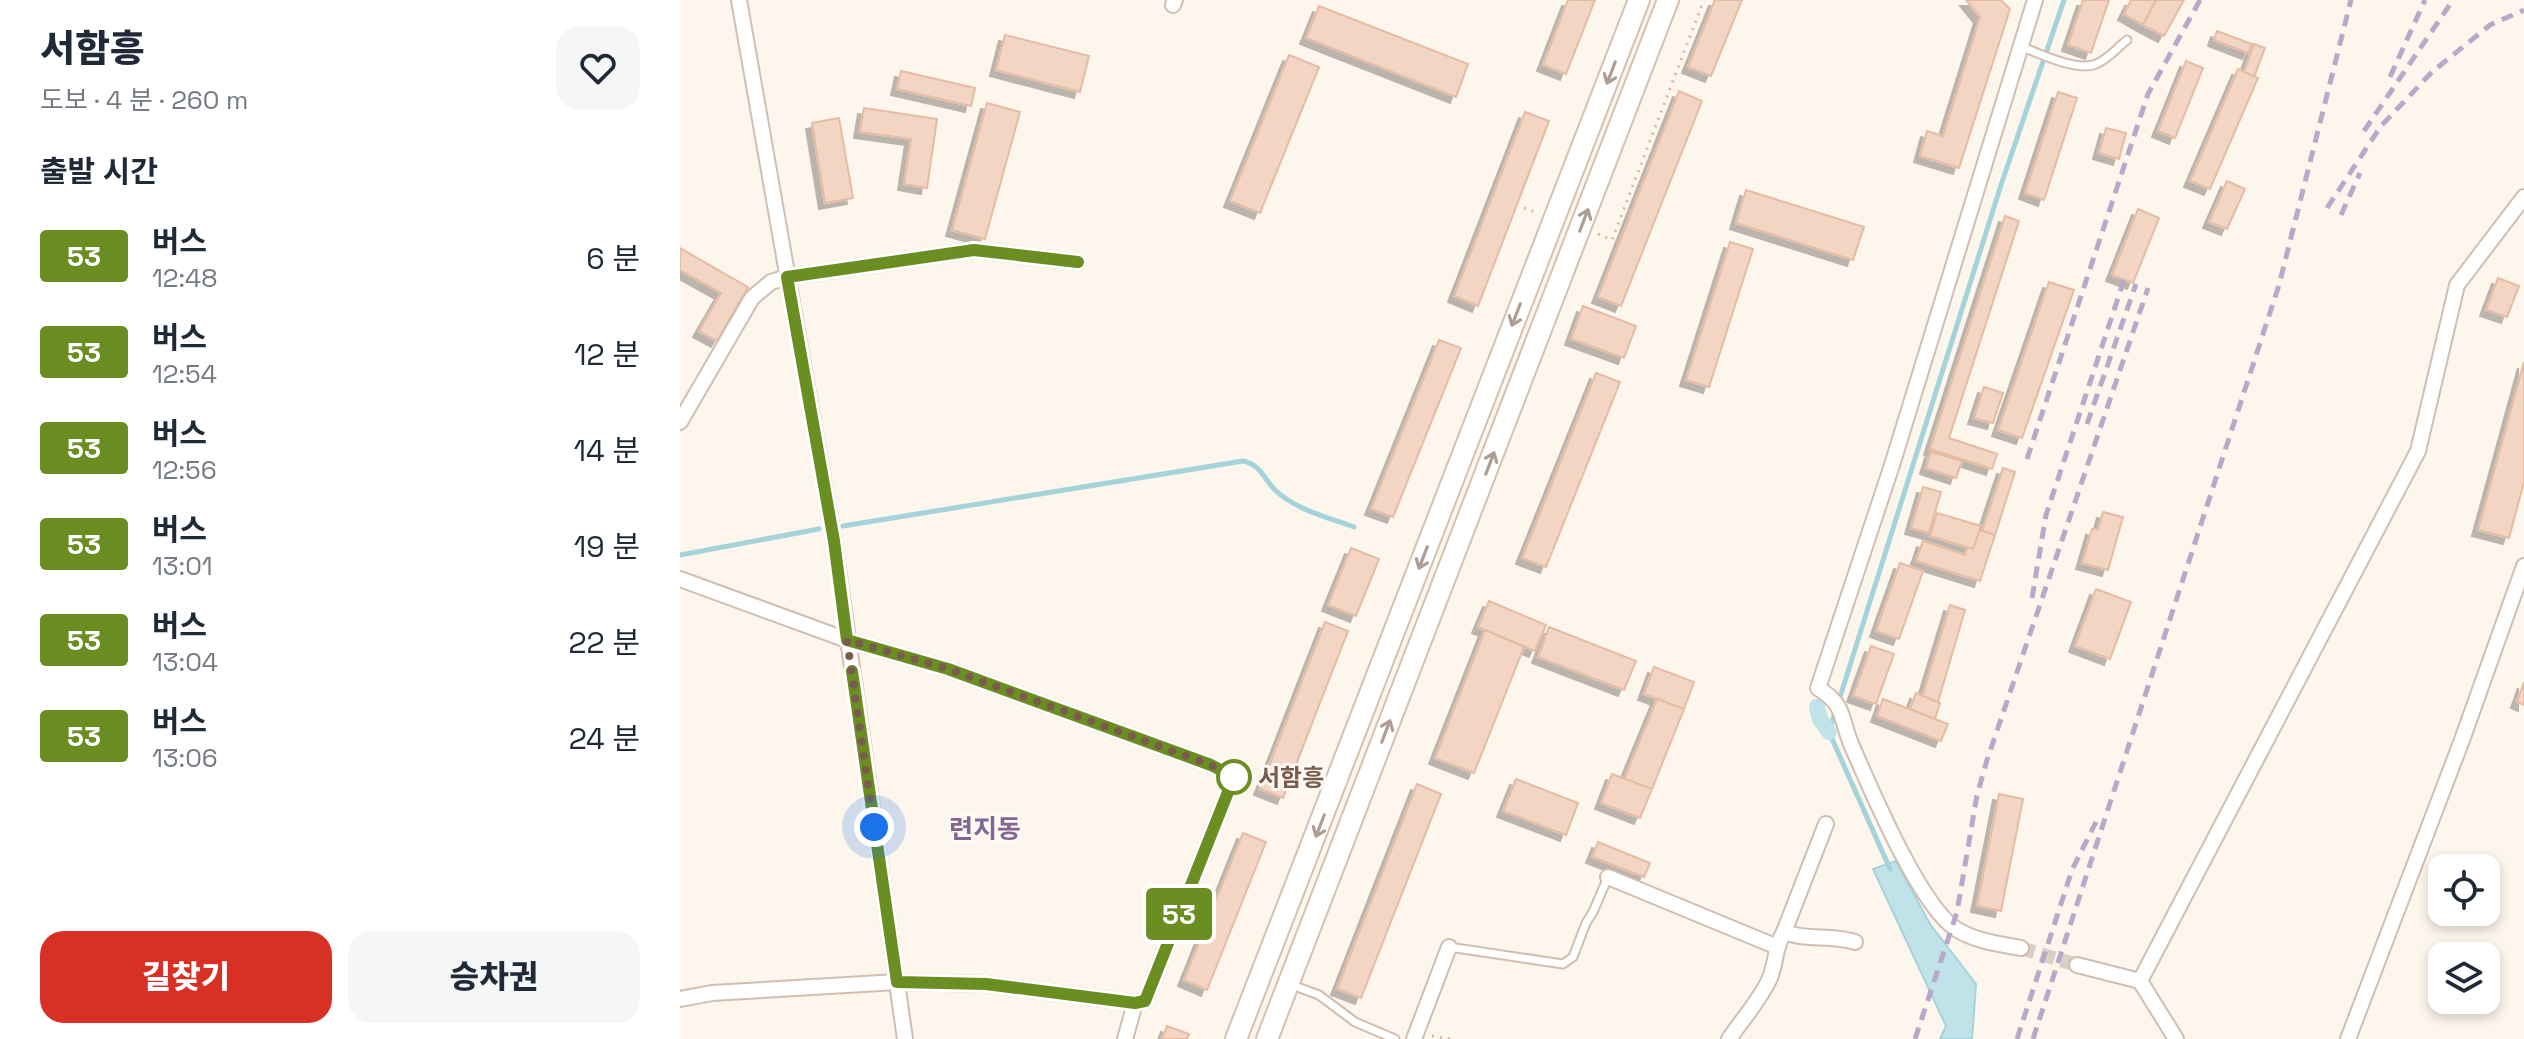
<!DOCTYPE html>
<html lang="ko">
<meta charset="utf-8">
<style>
body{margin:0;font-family:"Space Grotesk","Noto Sans KR",sans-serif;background:#f6f6f7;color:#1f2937;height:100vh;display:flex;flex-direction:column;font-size:30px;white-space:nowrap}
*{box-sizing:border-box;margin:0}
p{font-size:26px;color:#747a83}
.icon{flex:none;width:44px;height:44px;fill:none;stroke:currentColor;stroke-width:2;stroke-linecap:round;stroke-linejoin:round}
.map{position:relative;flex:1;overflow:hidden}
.sheet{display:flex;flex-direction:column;background:#fff;width:680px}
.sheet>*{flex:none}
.badge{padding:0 16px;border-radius:6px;font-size:28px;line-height:52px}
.tools{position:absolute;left:1748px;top:854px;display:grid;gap:16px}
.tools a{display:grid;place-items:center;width:72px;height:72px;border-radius:16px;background:#fff;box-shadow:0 4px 12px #0003;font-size:40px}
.you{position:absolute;width:40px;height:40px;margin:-20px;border:6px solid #fff;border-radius:50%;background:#1a73e8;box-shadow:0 0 0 12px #1a73e833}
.map>.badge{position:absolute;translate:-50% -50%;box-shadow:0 0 0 4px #fff}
h2{padding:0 40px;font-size:30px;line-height:72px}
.round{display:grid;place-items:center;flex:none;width:84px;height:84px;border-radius:24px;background:#f6f6f7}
.head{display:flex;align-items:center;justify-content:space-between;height:136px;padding:0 40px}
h1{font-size:38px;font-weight:800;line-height:60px}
.cta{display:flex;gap:16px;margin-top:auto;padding:16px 40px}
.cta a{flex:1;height:92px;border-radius:24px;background:#d93025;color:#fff;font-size:32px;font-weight:800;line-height:92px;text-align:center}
.cta a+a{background:#f6f6f7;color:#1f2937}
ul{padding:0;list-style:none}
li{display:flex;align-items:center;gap:24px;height:96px;padding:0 40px}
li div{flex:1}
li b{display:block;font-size:30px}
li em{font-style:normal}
li .badge{min-width:88px;font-weight:700;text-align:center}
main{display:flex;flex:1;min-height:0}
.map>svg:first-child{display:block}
.water{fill:#bfe3e8;stroke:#a5d3da;stroke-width:2}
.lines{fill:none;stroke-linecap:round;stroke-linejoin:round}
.stream{stroke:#a5d3da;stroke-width:5}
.canal{stroke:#bfe3e8;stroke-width:16}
.building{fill:#f3d5c3;stroke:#e6bba3;stroke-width:2;filter:url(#shadow)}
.minor-tunnel{stroke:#dcd0c4;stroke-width:14;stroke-dasharray:14 7;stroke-linecap:butt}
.service-casing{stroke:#d1beb0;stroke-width:11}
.minor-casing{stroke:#d1beb0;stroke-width:18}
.secondary-casing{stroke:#d6c0b0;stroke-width:24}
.path{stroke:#d9b8a5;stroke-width:3;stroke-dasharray:2 6;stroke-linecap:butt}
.service{stroke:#fff;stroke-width:7}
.minor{stroke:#fff;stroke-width:14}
.secondary{stroke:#fff;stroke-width:20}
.rail{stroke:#b9a8c9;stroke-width:5;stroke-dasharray:12 8;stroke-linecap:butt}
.oneway{stroke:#af9d94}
.line-casing{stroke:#fff;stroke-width:18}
.line{stroke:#6b8e23;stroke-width:12}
.walk{stroke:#7a5c4d;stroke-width:8;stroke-dasharray:0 14.4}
.stop-dot{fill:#fff;stroke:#6b8e23;stroke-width:4}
.labels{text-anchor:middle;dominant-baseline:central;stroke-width:6;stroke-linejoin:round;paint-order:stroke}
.stop-label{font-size:24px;font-weight:bold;fill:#7a5c4d;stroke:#fffaf3;text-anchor:start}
.neighbourhood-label{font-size:26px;font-weight:bold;fill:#846695;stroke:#fffaf3}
</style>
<main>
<section class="sheet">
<div class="head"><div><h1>서함흥</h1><p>도보 · 4 분 · 260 m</p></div><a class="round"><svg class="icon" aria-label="heart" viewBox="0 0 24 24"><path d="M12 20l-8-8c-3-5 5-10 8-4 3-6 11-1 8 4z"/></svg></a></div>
<h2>출발 시간</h2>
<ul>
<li><span class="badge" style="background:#6b8e23;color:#fff">53</span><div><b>버스</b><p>12:48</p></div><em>6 분</em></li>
<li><span class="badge" style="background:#6b8e23;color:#fff">53</span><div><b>버스</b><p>12:54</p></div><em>12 분</em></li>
<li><span class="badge" style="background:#6b8e23;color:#fff">53</span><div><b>버스</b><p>12:56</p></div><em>14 분</em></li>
<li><span class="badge" style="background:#6b8e23;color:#fff">53</span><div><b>버스</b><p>13:01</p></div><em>19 분</em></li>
<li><span class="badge" style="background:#6b8e23;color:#fff">53</span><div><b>버스</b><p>13:04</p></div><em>22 분</em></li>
<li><span class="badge" style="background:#6b8e23;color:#fff">53</span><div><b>버스</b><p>13:06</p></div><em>24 분</em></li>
</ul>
<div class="cta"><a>길찾기</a><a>승차권</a></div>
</section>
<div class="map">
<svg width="1844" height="1039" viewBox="0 0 1844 1039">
<defs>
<filter id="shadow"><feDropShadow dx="-6" dy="6" stdDeviation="0" flood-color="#0004"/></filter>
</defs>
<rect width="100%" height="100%" fill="#fdf6ec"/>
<!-- water -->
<path class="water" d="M1216 861 1250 924 1296 984 1292 1039H1260L1266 1026 1193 869Z"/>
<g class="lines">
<!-- stream -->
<g class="stream">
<path d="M163 526 563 461C580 464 584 479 595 490 616 510 647 517 674 527"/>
<path d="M0 555 139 529"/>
<path d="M1210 869 1149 732 1321 185 1384 0"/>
</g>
<!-- canal -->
<path class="canal" d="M1137 707 1140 719 1149 732"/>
</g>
<!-- building -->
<g class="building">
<path d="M888 0H915L886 74 863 65Z"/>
<path d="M1035 0H1062L1031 76 1008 67Z"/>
<path d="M1286 0H1321L1330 9 1279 168 1240 156 1247 131 1263 136 1300 17Z"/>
<path d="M1403 0H1429L1411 53 1388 45Z"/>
<path d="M1451 0H1476L1463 25 1444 14Z"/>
<path d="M1476 0H1504L1484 36 1463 25Z"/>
<path d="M639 6 788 64 776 97 626 38Z"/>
<path d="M1537 31 1572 44 1568 53 1534 40Z"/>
<path d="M325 35 409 56 400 92 316 70Z"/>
<path d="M1574 44 1585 48 1574 77 1564 72Z"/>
<path d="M609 55 639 67 580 213 550 201Z"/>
<path d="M1506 61 1523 68 1495 138 1478 131Z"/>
<path d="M1558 69 1578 78 1530 189 1510 181Z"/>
<path d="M221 71 295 88 291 106 217 89Z"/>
<path d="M999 91 1022 101 941 306 918 297Z"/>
<path d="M1378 92 1397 98 1364 200 1345 193Z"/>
<path d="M307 103 340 112 305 239 272 230Z"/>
<path d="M184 108 257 119 247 188 224 184 231 139 180 132Z"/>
<path d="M845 112 869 121 798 306 774 296Z"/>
<path d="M159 118 173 198 145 203 132 123Z"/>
<path d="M1426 128 1446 133 1439 159 1419 153Z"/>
<path d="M1547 181 1565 189 1547 229 1529 222Z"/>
<path d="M1066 190 1184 227 1173 260 1056 223Z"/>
<path d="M1458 209 1479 218 1453 283 1432 275Z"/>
<path d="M1325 216 1339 221 1269 438 1317 454 1312 469 1250 449Z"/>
<path d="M1050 242 1073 249 1029 387 1006 380Z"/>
<path d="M0 248 68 287 37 341 19 331 41 293 0 270Z"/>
<path d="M1818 278 1839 286 1827 317 1806 310Z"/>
<path d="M1369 282 1394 290 1342 438 1318 430Z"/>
<path d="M903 306 956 326 944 358 891 339Z"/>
<path d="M759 340 781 348 713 517 691 509Z"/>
<path d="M1844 362V482L1829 538 1798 530Z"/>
<path d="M916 373 940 382 866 567 842 558Z"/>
<path d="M1304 387 1323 393 1313 423 1294 418Z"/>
<path d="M1251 452 1282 461 1276 478 1246 468Z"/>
<path d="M1323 468 1335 472 1315 535 1302 531Z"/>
<path d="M1243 487 1261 492 1249 533 1231 528Z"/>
<path d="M1423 512 1443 517 1428 570 1402 563 1412 529 1418 530Z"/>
<path d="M1257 513 1301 526 1293 549 1250 536Z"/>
<path d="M1300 530 1315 535 1300 581 1236 561 1243 541 1285 555 1287 547 1293 549Z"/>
<path d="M671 548 699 559 676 616 648 605Z"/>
<path d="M1220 563 1243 571 1219 639 1196 631Z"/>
<path d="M1416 589 1451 602 1430 659 1395 646Z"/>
<path d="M809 601 866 625 855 651 798 627Z"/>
<path d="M1270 605 1285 610 1258 702 1242 697Z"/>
<path d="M645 622 668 631 603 798 580 789Z"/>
<path d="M869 627 956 661 944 690 858 657Z"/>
<path d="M805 630 844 647 794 773 755 758Z"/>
<path d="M1191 646 1214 654 1196 704 1173 696Z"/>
<path d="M974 667 1014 682 1004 709 964 694Z"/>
<path d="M1844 682V705L1837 702Z"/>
<path d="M1236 693 1260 703 1255 719 1230 709Z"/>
<path d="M977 699 1004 709 972 789 944 779Z"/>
<path d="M1203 699 1268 724 1261 741 1197 716Z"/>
<path d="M932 774 972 789 960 818 921 803Z"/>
<path d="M836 779 898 803 886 835 823 811Z"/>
<path d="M737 784 761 794 681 998 657 989Z"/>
<path d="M1319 794 1343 799 1321 911 1297 906Z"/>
<path d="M563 833 586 842 527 990 504 980Z"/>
<path d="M918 842 970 863 964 877 912 857Z"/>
<path d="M487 1026 509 1034 507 1039H482Z"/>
</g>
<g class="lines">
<!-- minor-tunnel -->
<path class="minor-tunnel" d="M1341 948 1397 965"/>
<defs>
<g id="service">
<path d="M1340 46C1358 53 1397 72 1416 64 1427 60 1438 47 1447 40"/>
<path d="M769 947 883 964 893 957 906 923 913 912 928 877"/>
<path d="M612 985 639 995 675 1022 715 1039"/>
</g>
<g id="minor">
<path d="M59 0 154 541 225 1039"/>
<path d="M493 5 495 0"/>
<path d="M0 422 72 298 91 282 107 277 294 250 398 262"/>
<path d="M0 579 167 640 268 669 531 765 554 777 465 1001 455 1003 445 1039"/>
<path d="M928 877 1095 946"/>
<path d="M1104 932C1126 941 1152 934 1175 942"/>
<path d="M1341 948C1319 944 1295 941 1276 929 1239 905 1190 787 1171 744 1160 717 1166 706 1138 688L1212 465 1355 0"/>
<path d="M1397 965 1460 981 1496 1039"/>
<path d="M1460 981 1738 451 1777 285 1844 197"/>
<path d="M0 999 32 993 217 982 306 984 455 1003"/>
<path d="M734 1039 769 947"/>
<path d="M1049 1039C1062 1020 1079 1001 1089 980 1097 963 1094 948 1104 932L1146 824"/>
<path d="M1668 1039 1782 740 1844 566"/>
</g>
<g id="secondary">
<path d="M556 1039 959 0"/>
<path d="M587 1039 988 0"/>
</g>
</defs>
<!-- service casing -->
<use href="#service" class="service-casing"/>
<!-- minor casing -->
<use href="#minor" class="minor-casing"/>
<!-- secondary casing -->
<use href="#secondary" class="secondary-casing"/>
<!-- path -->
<g class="path">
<path d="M844 208 858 213"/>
<path d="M918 234 932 240 1024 0"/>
<path d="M752 1036 772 1039"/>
</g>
<!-- service -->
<use href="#service" class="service"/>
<!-- minor -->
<use href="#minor" class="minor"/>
<!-- secondary -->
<use href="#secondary" class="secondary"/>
<!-- rail -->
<g class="rail">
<path d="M1710 77 1745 0"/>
<path d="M1684 131 1773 0"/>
<path d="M1647 208 1701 126 1752 72 1810 25 1844 10"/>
<path d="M1661 215 1680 173"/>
<path d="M1407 424 1456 284"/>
<path d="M1347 459 1468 94 1520 0"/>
<path d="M1352 598 1366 515 1444 280"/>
<path d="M1235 1039 1277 912 1297 795 1307 760 1468 288"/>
<path d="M1337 1039 1392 870 1416 822"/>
<path d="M1353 1039 1599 285 1671 0"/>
</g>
</g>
<!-- one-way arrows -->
<defs><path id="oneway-shaft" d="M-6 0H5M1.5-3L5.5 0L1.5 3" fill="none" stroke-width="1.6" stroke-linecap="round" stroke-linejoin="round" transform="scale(2)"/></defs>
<g class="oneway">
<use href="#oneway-shaft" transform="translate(931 73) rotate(111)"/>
<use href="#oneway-shaft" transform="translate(904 220) rotate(-69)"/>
<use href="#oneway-shaft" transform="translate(836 315) rotate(111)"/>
<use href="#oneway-shaft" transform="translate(810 463) rotate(-69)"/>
<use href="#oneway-shaft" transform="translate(743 558) rotate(111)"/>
<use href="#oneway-shaft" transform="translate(706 731) rotate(-69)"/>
<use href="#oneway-shaft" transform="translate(640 826) rotate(111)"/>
</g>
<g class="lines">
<defs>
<path id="line" d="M172 671 217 982 306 984 455 1003 465 1001 554 777 531 765 268 669 167 640 154 541 107 277 294 250 398 262"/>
</defs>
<!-- line casing -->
<use href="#line" class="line-casing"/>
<!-- line -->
<use href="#line" class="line"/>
<!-- walk -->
<path class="walk" d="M194 827 167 640 268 669 531 765 554 777"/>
</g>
<!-- markers -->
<circle class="stop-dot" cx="554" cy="777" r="16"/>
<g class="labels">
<!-- stop labels -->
<g class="stop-label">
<text x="578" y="777">서함흥</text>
</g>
<!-- neighbourhood labels -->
<g class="neighbourhood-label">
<text x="305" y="829">련지동</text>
</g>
</g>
</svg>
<div class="tools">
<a><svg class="icon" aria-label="locate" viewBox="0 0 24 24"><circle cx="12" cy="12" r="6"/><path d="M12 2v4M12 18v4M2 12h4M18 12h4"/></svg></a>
<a><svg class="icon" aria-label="layers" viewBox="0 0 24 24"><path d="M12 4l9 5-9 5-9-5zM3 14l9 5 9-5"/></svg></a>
</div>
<div class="you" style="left:194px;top:827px"></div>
<b class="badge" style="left:499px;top:914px;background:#6b8e23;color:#fff">53</b>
</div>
</main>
